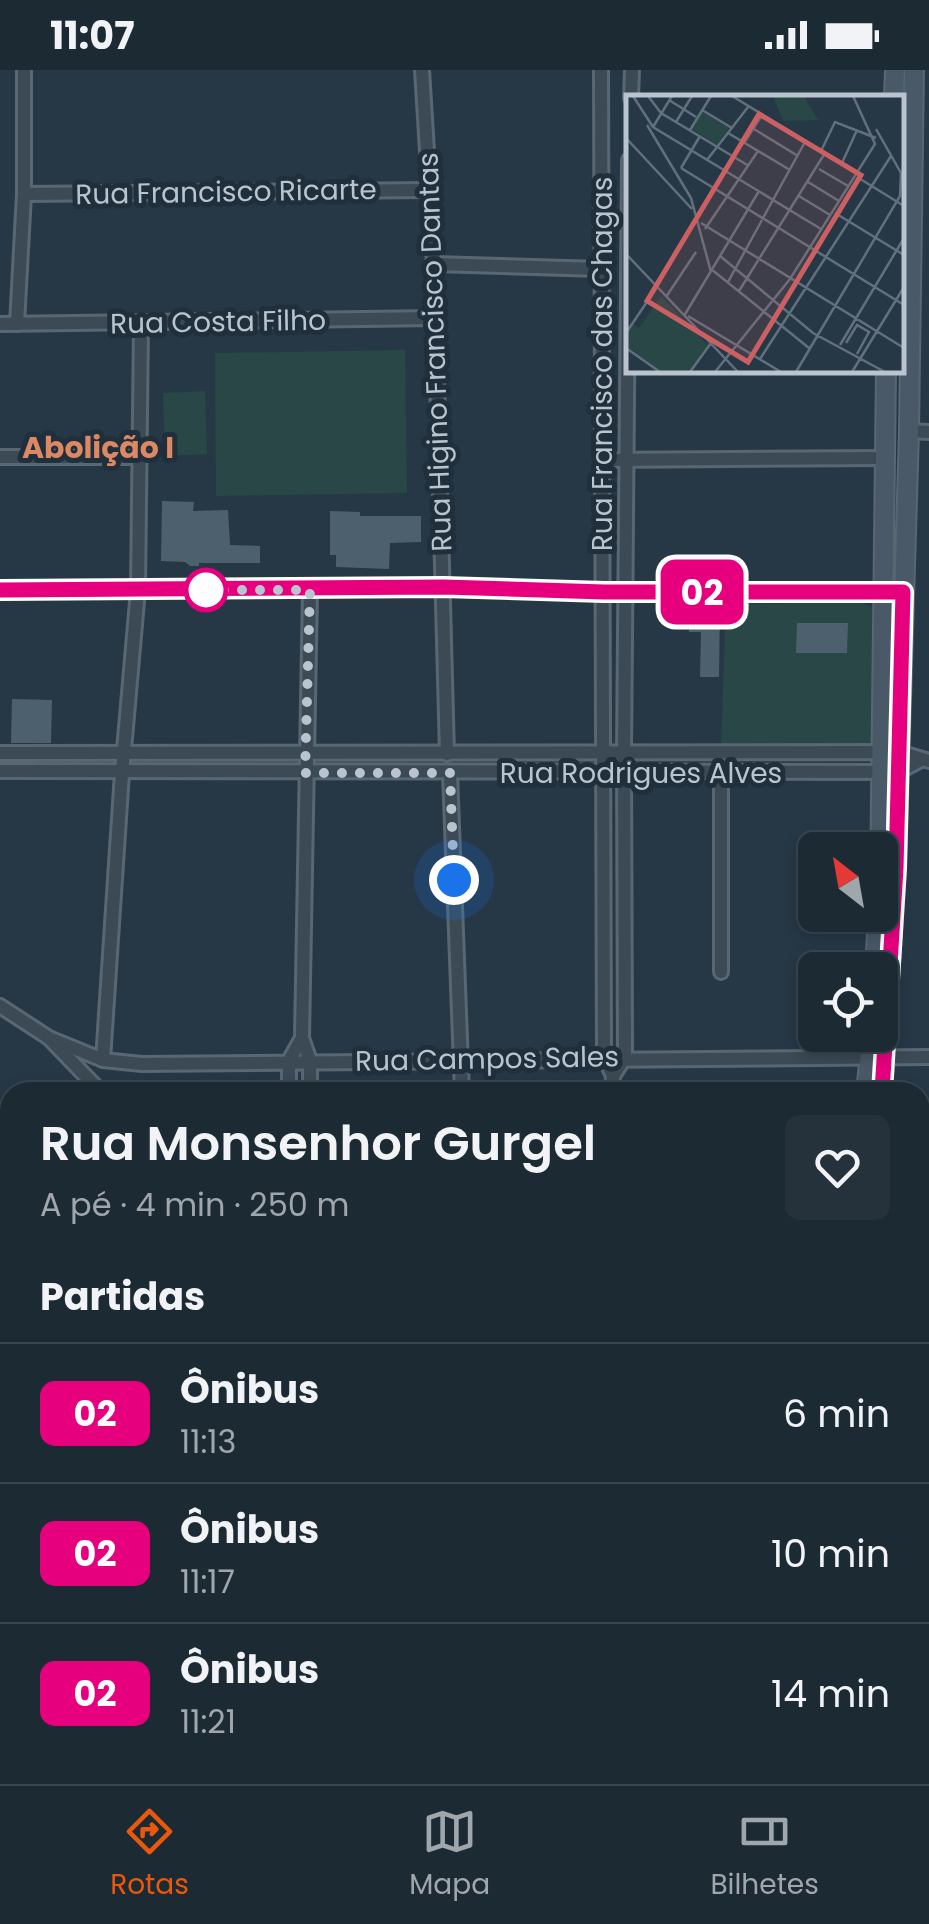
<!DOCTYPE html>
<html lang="pt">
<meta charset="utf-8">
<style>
body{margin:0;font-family:Poppins,sans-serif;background:#25323c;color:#f1f3f6;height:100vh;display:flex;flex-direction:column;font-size:38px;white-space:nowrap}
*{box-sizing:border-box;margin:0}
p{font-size:32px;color:#a0a7ac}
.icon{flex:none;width:55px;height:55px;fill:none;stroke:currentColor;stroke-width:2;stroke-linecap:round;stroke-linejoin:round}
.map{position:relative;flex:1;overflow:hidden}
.details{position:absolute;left:0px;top:1012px;width:930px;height:702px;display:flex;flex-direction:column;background:#1c2a34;border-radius:30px 30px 0 0;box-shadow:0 5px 15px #0003,0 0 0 2px #3a464f}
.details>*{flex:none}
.badge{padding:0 20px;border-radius:15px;font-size:35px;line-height:65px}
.needle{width:65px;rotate:329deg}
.controls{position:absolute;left:798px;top:762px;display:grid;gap:20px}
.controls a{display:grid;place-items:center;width:100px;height:100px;border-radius:15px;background:#1c2a34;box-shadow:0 5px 15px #0003,0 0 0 2px #3a464f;font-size:50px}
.you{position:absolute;width:50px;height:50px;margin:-25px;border:8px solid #fff;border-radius:50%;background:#1a73e8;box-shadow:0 0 0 15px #1a73e833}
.map>.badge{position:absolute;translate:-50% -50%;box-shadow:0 0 0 5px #fff}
h2{padding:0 40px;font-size:38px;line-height:90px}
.round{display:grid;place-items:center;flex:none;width:105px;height:105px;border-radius:15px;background:#25323c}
.head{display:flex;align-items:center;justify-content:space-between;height:170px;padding:0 40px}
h1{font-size:48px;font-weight:600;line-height:75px}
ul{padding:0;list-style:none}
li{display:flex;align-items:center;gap:30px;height:140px;padding:0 40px;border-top:2px solid #3a464f}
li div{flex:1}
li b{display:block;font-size:38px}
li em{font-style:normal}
li .badge{min-width:110px;font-weight:700;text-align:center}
.status{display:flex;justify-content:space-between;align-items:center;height:70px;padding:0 50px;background:#1c2a34;direction:ltr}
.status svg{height:28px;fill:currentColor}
.tab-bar{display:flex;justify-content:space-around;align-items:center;height:140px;border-top:2px solid #3a464f;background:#1c2a34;font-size:28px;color:#a0a7ac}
.tab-bar a{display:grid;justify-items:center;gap:5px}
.tab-bar .on{color:#ea580c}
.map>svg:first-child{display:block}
.green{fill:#284746}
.building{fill:#4d606e}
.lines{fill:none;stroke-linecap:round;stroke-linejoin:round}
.street-casing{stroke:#596772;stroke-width:18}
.secondary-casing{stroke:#596772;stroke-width:22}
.street{stroke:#3b4a55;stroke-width:12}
.secondary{stroke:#495968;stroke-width:18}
.line-casing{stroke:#fff;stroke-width:22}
.line{stroke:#e6007e;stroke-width:15}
.walk{stroke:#b9c4ce;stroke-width:10;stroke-dasharray:0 18}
.stop-dot{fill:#fff;stroke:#e6007e;stroke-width:5}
.labels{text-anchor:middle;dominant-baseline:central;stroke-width:10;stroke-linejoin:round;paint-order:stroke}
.street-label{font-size:28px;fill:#b9c4ce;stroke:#1f2f3b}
.neighbourhood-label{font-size:30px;font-weight:bold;fill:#dd8865;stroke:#1f2f3b}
.inset-road{fill:none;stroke:#61707c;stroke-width:2.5}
.view{fill:#cc5f62;fill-opacity:0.15;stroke:#cc5f62;stroke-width:5}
.inset-edge{fill:none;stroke:#b9c4ce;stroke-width:5}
</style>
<div class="status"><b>11:07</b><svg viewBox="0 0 49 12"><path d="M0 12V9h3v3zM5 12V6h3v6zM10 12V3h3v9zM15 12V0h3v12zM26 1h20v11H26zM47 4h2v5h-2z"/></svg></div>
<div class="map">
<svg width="929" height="1714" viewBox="0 0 929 1714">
<rect width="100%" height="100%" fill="#263846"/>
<!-- green -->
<g class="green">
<path d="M405 280 407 423 216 426 215 283Z"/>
<path d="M205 321 207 384 165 386 163 323Z"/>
<path d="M861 532 872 537V675L721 677 726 534Z"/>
<path d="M67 1705H386L420 1714H66Z"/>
</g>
<!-- building -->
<g class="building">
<path d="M162 431 194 432 193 441 228 440 230 475 260 476V493H199V496H190L185 492 161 491Z"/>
<path d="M330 441 360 442V446H421V472L390 473 389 499 336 497V485H330Z"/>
<path d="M689 538 720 539 719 607H700L701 562H689Z"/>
<path d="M797 553H848L847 583H796Z"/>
<path d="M12 629 52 630 51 673H11Z"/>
</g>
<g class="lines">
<defs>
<g id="street">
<path d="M422 0 434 194 447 684"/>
<path d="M601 0 604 987 613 1006 612 1022"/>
<path d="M631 28 632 0"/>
<path d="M24 124 429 120"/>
<path d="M434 194 600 199"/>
<path d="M0 254 436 248"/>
<path d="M17 254 24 124V0"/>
<path d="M909 361 929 362"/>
<path d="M0 387H140"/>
<path d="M602 390 884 388"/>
<path d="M0 520 444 517 603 522H903"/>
<path d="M0 683 899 682 929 691"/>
<path d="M0 701 898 702 919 691"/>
<path d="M450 703 462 1022"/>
<path d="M721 902V704"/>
<path d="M0 936 49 968 101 1022"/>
<path d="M49 968 103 990 142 994 929 987"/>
<path d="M103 990 122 703 138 520 141 254"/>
<path d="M613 1006 625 987 624 684 629 90"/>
<path d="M289 1022V991L302 968"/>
<path d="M310 1022V991L302 968 310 520"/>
<path d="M920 1185 929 1187"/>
<path d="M920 1195 929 1197"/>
<path d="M920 1317 929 1318"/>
<path d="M920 1645H929"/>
<path d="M920 1659H929"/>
<path d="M8 1714 10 1671"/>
</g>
<g id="secondary">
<path d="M894 28 895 0"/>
<path d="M880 814 886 300"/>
<path d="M875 900 878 845"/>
<path d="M866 1022 872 965"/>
<path d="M882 1022 896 798 909 361 914 0"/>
<path d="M0 1574 10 1577"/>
<path d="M480 1705 514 1714"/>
<path d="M772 1714 774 1705"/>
<path d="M790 1714 792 1705"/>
</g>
</defs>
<!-- street casing -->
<use href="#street" class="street-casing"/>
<!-- secondary casing -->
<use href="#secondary" class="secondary-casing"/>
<!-- street -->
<use href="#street" class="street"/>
<!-- secondary -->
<use href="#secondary" class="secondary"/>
</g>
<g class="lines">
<defs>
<path id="line" d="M0 520 444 517 604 522H903L896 798 882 1022"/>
</defs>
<!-- line casing -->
<use href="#line" class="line-casing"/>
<!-- line -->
<use href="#line" class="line"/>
<!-- walk -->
<path class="walk" d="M206 520H310L305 703H450L454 810"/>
</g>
<!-- markers -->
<circle class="stop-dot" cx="206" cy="520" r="20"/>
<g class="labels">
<!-- street labels -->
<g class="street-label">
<text transform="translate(226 122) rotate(-1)">Rua Francisco Ricarte</text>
<text transform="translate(218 252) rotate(-1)">Rua Costa Filho</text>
<text transform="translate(435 282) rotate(-92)">Rua Higino Francisco Dantas</text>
<text transform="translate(602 294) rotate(-90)">Rua Francisco das Chagas</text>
<text x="641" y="703">Rua Rodrigues Alves</text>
<text transform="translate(487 989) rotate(-1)">Rua Campos Sales</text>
</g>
<!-- neighbourhood labels -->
<g class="neighbourhood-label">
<text x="98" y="377">Abolição I</text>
</g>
</g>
<!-- overview -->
<g transform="translate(626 25)">
<rect width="278" height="278" fill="#263846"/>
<path d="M147 1H178L192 25 157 26ZM76 17 103 33 91 50 66 34ZM35 201 82 250 63 277H36L0 251V240L7 229 13 233Z" fill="#284746"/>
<path class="inset-road" d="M7 1 27 32 195 134M22 1 35 18 123 71M106 1 231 77M43 5 70 22M76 15 106 33M50 27 66 1M21 30 65 103 85 177M27 32 46 1M128 34 172 61M64 35 85 1M102 38 164 75M0 43 66 114M118 48 136 20M195 56 209 27 250 43M81 65 122 12M216 68 231 35M55 73 278 210M55 73 74 41M193 74 222 91M231 82 278 111M182 87 213 106M173 101 204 120M209 118 278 160M137 123 179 47M75 128 278 253M79 134 132 56M0 159 112 277M94 161 187 238 259 277M85 174 183 253M102 187 136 125M113 196 199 58M40 202 70 157M58 221 133 96M62 221 155 277M0 238 31 192M220 248 231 230 243 237 231 259M214 250 278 143M0 253 34 277M134 264 265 61M64 277 85 248M89 277 164 184 249 49 227 1M170 277 274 101 275 78 250 34M226 277 278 192"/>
<path class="view" d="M133 19 235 80 122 267 21 206Z"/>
<rect width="278" height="278" class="inset-edge"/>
</g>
</svg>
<div class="controls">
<a><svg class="needle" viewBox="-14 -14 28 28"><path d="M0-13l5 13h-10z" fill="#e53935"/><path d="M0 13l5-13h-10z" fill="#a0a7ac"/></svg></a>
<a><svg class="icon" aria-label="locate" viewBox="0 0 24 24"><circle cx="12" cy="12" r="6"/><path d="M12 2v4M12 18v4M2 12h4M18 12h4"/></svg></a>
</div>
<div class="you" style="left:454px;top:810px"></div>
<b class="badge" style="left:702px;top:522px;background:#e6007e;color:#fff">02</b>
<section class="details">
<div class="head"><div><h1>Rua Monsenhor Gurgel</h1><p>A pé · 4 min · 250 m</p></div><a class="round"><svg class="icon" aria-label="heart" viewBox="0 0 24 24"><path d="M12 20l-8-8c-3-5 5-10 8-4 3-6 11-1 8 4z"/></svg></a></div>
<h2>Partidas</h2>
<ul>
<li><span class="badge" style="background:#e6007e;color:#fff">02</span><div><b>Ônibus</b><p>11:13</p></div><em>6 min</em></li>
<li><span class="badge" style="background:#e6007e;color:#fff">02</span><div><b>Ônibus</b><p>11:17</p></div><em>10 min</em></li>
<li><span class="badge" style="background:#e6007e;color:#fff">02</span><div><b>Ônibus</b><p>11:21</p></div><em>14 min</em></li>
</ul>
</section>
</div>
<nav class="tab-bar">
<a class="on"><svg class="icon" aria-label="directions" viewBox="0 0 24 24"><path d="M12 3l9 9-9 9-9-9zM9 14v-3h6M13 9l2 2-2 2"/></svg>Rotas</a>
<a><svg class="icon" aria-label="map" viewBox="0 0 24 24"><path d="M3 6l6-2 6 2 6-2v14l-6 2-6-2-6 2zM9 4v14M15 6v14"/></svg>Mapa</a>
<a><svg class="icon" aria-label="tickets" viewBox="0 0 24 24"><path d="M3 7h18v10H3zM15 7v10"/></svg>Bilhetes</a>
</nav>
